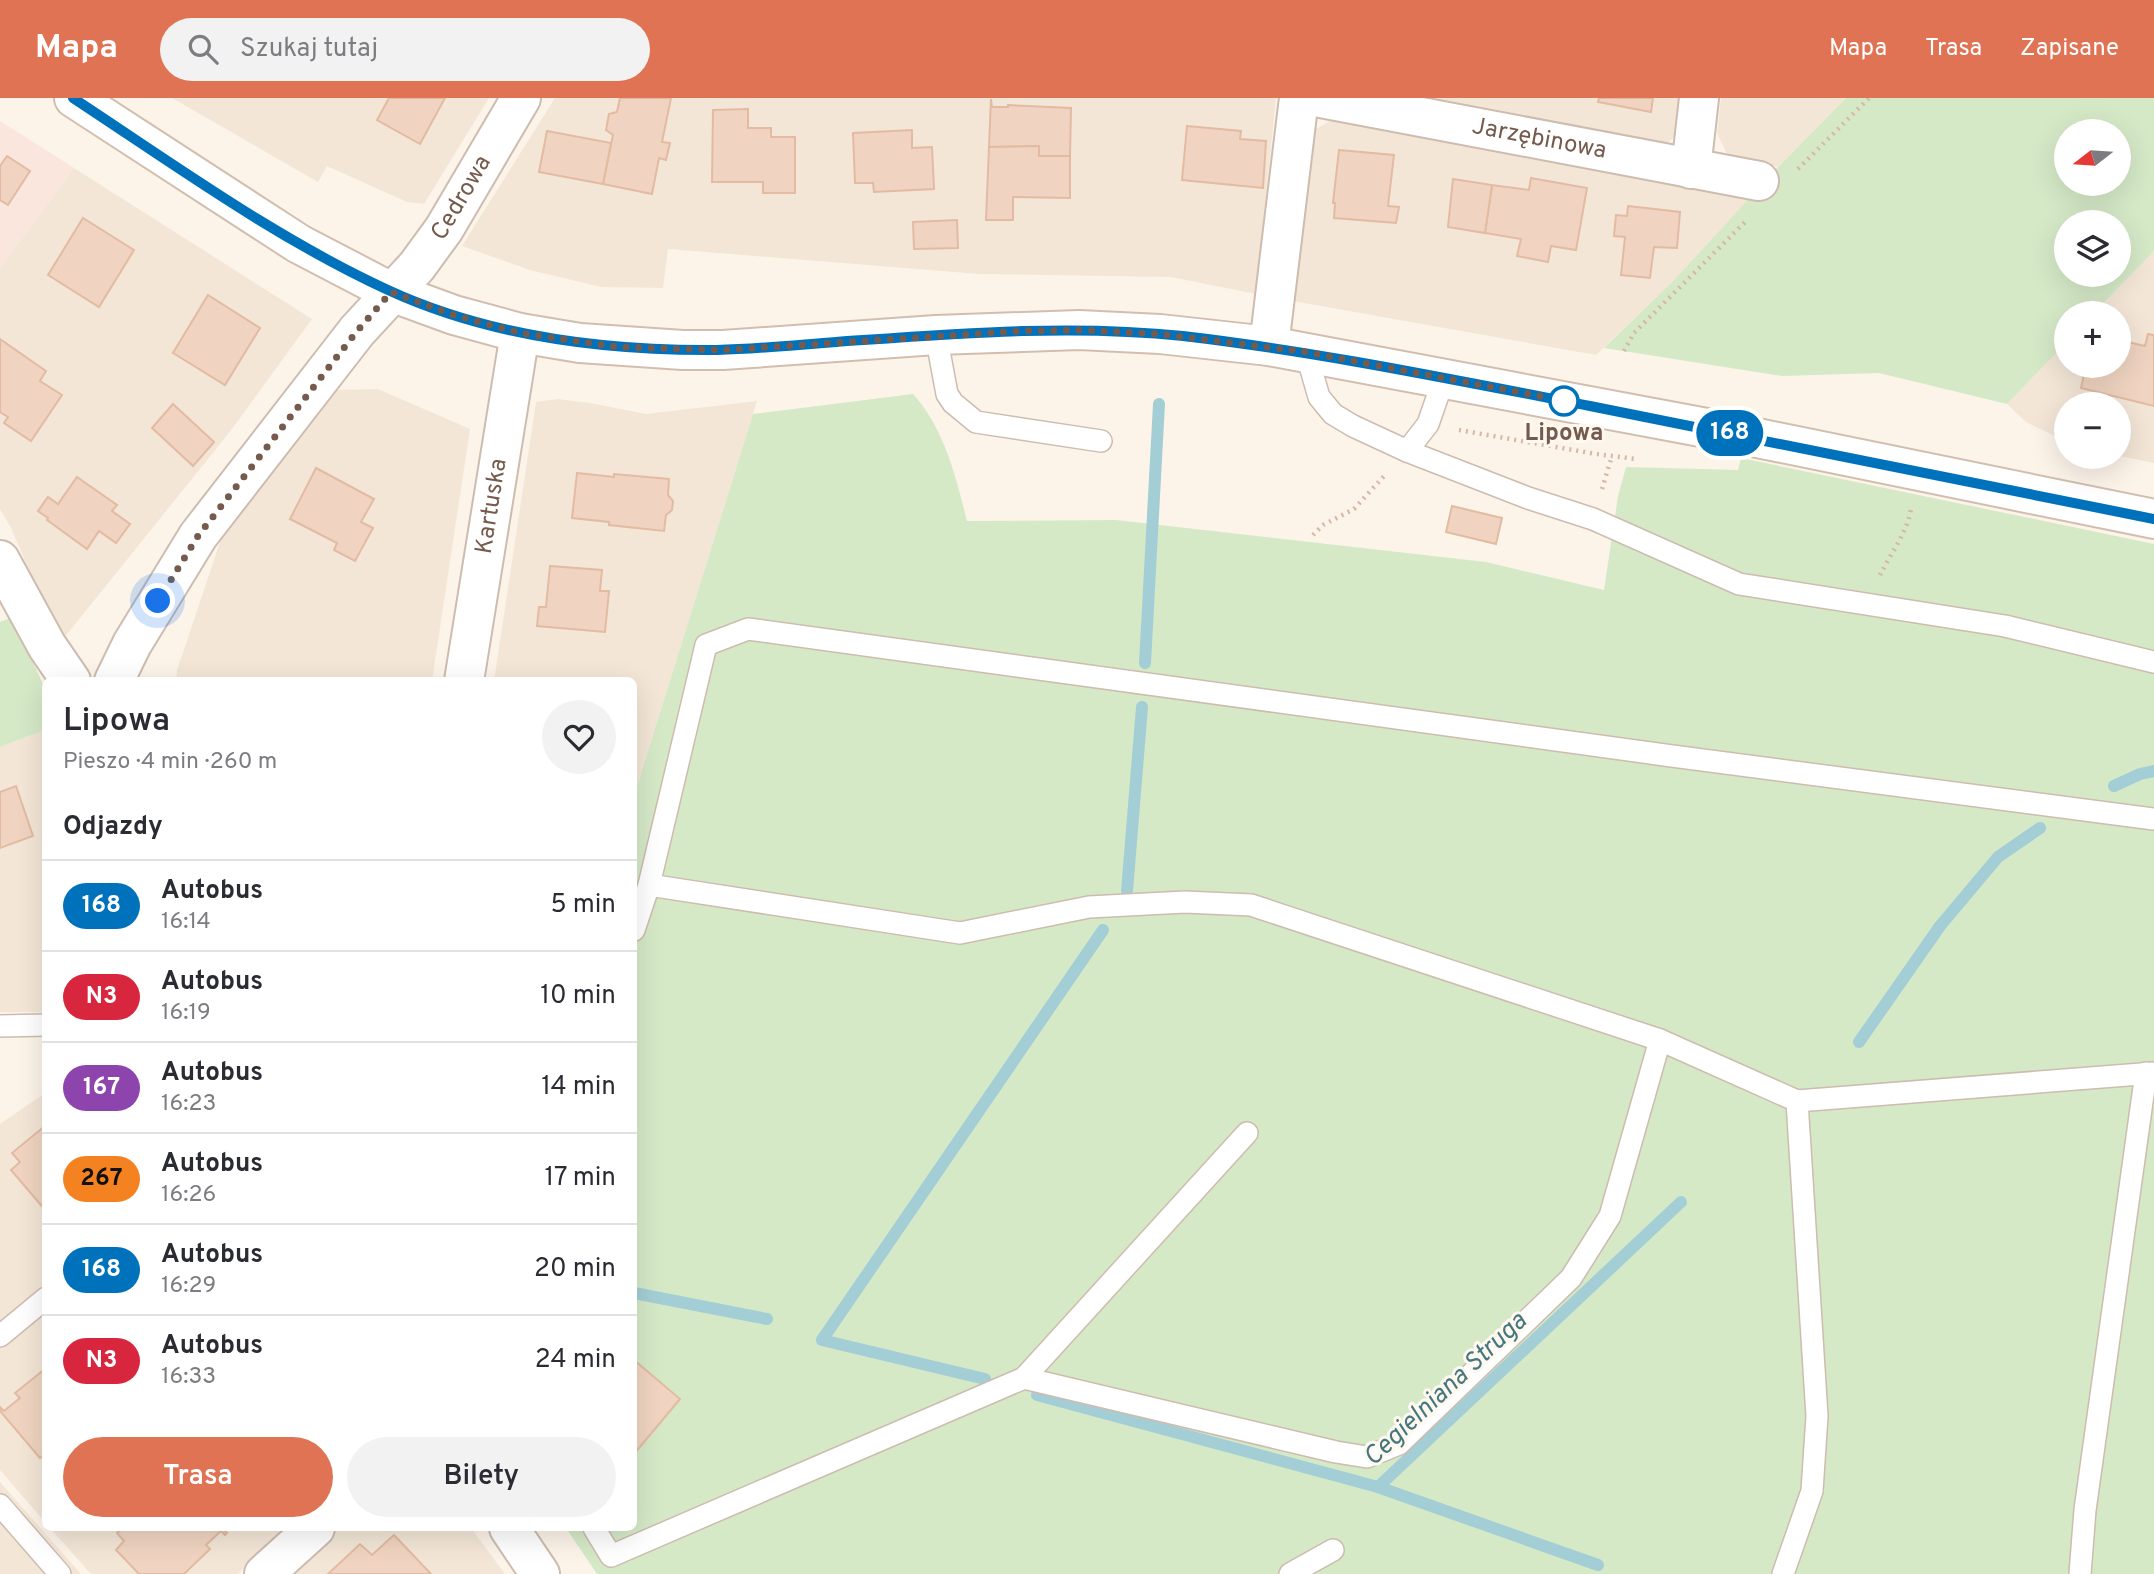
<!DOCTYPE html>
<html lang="pl">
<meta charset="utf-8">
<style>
body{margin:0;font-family:Overpass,sans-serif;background:#f2f2f3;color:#2b2b33;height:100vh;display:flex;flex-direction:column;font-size:26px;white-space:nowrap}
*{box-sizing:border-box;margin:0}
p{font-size:23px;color:#7c7c81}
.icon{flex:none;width:38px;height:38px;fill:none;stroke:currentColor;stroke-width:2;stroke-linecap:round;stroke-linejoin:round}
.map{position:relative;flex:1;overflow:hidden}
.side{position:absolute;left:42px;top:579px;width:595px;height:854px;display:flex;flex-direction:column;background:#fff;border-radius:10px;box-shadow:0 7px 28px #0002}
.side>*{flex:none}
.badge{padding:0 14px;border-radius:23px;font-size:24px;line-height:46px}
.needle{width:46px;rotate:253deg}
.fabs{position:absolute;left:2054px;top:21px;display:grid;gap:14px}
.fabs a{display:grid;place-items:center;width:77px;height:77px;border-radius:50%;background:#fff;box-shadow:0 7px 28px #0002;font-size:35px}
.you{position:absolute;width:35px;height:35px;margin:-18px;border:5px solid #fff;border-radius:50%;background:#1a73e8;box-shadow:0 0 0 10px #1a73e833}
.map>.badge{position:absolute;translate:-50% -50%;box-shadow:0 0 0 4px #fff}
h2{padding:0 21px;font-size:26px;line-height:63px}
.round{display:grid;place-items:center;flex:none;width:74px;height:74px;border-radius:37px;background:#f2f2f3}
.overview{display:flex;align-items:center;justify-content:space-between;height:119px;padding:0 21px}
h1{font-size:33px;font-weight:600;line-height:52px}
.primary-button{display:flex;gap:14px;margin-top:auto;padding:14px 21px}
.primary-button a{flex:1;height:80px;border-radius:42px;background:#e07353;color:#fff;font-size:28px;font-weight:600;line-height:80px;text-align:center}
.primary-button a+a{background:#f2f2f3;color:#2b2b33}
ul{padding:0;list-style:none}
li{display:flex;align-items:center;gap:21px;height:91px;padding:0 21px;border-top:2px solid #e1e1e2}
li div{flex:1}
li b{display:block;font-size:26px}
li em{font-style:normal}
li .badge{min-width:77px;font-weight:700;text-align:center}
header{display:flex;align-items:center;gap:42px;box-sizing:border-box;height:98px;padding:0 35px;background:#e07353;color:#fff}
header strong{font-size:33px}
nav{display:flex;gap:38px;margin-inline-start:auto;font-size:24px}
.search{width:490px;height:63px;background:#f2f2f3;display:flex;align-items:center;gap:18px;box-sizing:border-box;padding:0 24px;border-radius:38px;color:#7c7c81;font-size:26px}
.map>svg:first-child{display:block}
.residential{fill:#f3e6d7}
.commercial{fill:#fbe6dd}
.green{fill:#d5e9c7;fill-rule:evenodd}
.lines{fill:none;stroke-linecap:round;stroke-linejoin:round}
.stream{stroke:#a4ced6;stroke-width:12}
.building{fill:#f0d4c1;stroke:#e2bba2;stroke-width:2}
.lane-casing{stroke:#cdbcaf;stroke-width:24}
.street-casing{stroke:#cdbcaf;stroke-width:42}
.secondary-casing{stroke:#d2beaf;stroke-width:42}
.path{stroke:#d5b7a4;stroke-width:4.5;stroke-dasharray:2 5;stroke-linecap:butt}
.lane{stroke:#fff;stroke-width:21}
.street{stroke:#fff;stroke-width:38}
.secondary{stroke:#fff;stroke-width:38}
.line-casing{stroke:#fff;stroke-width:16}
.line{stroke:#0072bc;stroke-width:10}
.walk{stroke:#755b4d;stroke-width:7;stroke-dasharray:0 12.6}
.stop-dot{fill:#fff;stroke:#0072bc;stroke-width:3.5}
.labels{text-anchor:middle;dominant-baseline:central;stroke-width:6;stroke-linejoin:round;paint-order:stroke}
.street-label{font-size:24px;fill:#755b4d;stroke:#fef8ef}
.stop-label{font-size:24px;font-weight:bold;fill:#755b4d;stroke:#fef8ef}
.water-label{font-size:26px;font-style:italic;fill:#447780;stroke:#fef8ef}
</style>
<header>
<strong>Mapa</strong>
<div class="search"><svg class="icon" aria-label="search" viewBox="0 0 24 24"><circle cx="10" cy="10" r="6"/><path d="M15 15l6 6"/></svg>Szukaj tutaj</div>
<nav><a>Mapa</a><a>Trasa</a><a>Zapisane</a></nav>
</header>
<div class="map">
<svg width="2154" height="1476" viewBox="0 0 2154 1476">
<rect width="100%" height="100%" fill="#fcf4e9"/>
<!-- residential -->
<g class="residential">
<path d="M172 0H489L424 106 407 104 327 68 318 84Z"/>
<path d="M555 0H1276L1256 196 1171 179 979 176 668 151 663 190 601 189 530 172 462 148Z"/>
<path d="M1408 0H1684L1681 32 1674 40 1664 47Z"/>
<path d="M1721 0H1846L1778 69 1729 60 1717 35Z"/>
<path d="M1334 21 1749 101 1674 182 1596 257 1293 203 1310 34Z"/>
<path d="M74 70 312 221 232 331 60 545 11 430 0 411V170Z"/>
<path d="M2154 153V365L2119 358V306H2067V344L2026 324 2007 306 2067 244V268H2119V215H2094Z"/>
<path d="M378 291 470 331 432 583H176L177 572 226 426 331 292Z"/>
<path d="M558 301 590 305 646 316 757 303 634 698V583H494L536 304Z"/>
<path d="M45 632V914H0V649Z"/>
<path d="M45 995V1424L0 1372V1026Z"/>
<path d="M0 1384 81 1476H0Z"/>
<path d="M50 1430H287L238 1476H91Z"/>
<path d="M331 1430H471L505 1476H282Z"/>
</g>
<!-- commercial -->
<path class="commercial" d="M0 23 74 70 0 170Z"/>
<!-- green -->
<g class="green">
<path d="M1846 0H2154V153L2094 215H2067V244L2007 306 1879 275 1782 278 1604 250 1674 182 1778 69ZM2067 33H2119V86H2067ZM2067 124H2119V177H2067Z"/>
<path d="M913 296C944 330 956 379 967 423L1116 422 1486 464 1604 492 1618 398 1626 369 1738 372 1741 360 2154 446V1476H597L566 1430H634V698L753 316Z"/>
<path d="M13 519 45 591V632L0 649V524Z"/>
</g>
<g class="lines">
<!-- stream -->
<g class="stream">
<path d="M1145 565 1159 306"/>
<path d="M2114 688 2140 676 2154 673"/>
<path d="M1127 793 1142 609"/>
<path d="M1859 944 1940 828 1998 759 2040 730"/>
<path d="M634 1195 767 1221"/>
<path d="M985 1281 822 1242 1103 832"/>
<path d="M1037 1297 1378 1389 1598 1467"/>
<path d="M1378 1389 1681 1104"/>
</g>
</g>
<!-- building -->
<g class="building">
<path d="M389 0H445L420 46 377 22Z"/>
<path d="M620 0H671L662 44 670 45 666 62 659 60 652 96 603 86 613 37 606 32 609 16 617 14Z"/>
<path d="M1599 0H1653L1651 14 1598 4Z"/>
<path d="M991 1 992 9H1008V7L1071 10 1070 58H1039V48L989 49Z"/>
<path d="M748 11V30H771V39H795V95H763V84H712L713 12Z"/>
<path d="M1187 28 1241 33 1240 41 1266 43 1263 90 1182 82Z"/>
<path d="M912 32V50L932 49 934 91 874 94 873 85H855L853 35Z"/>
<path d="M547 33 611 45 603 86 539 74Z"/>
<path d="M1039 48V58H1070V100L1013 99V122H986L989 49Z"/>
<path d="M1339 52 1394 57 1388 108 1399 109 1396 125 1334 120 1335 105H1333Z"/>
<path d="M7 58 30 73 8 107 0 102V68Z"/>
<path d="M1531 80 1587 90 1576 152 1551 148 1548 164 1517 158 1521 141 1485 135 1492 87 1529 92Z"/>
<path d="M1453 81 1492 87 1485 135 1448 129Z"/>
<path d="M1628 108 1680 114 1677 150 1654 149 1650 180 1621 177 1625 139 1614 138 1616 117 1627 118Z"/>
<path d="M83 120 134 152 99 209 48 177Z"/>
<path d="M957 122 958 150 914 151 913 124Z"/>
<path d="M208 197 260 230 225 287 173 255Z"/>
<path d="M2148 236 2154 237V308L2081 290 2085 272 2074 268H2119V242L2145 248Z"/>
<path d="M0 241 46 273 40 283 62 297 31 343 4 325 8 319 0 314Z"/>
<path d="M173 306 214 344 193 368 152 330Z"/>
<path d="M316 370 374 401 361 424 373 430 355 463 334 452 337 445 290 421Z"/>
<path d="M577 375 614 379V376L669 381 668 397 673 403 672 412 666 417 664 433 609 427V424L572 420Z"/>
<path d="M77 379 117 407 112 413 130 426 116 445 99 433 87 451 47 422 48 420 38 413 48 399 58 406Z"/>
<path d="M1452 408 1502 420 1496 446 1446 434Z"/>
<path d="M550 468 602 472 600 493H609L605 534 537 528 539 509H546Z"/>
<path d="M16 688 33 738 0 750V694Z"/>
<path d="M46 1027V1113L11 1072 20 1064 12 1055Z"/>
<path d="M634 1262 680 1301 634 1356Z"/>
<path d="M46 1270V1355L40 1360 0 1313V1309L4 1313 20 1300 15 1295Z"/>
<path d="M122 1430H222L227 1435 225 1437 221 1433 206 1447 210 1451 184 1476H139L116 1452 124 1443 117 1435Z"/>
<path d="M394 1437 431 1476H328L360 1446 372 1457Z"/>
</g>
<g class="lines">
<defs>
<g id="lane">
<path d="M936 237 947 296 953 305 976 324 1101 343"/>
<path d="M1306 254 1319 299 1333 316 1353 328 1407 353 1528 400 1593 421 1739 486 2005 528 2154 564"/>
<path d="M1407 353 1428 326 1444 280"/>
<path d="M649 787 706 547 748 531 1672 658 2154 721"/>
<path d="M634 832 649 787 960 835 1089 809 1185 804 1251 807 1660 942 1797 1003"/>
<path d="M0 928 46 927"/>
<path d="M0 1238 46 1200"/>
<path d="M1024 1280 1247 1035"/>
<path d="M0 1407 60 1476"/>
<path d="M594 1430 611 1458 1024 1280 1336 1354 1367 1359 1399 1346 1571 1180 1610 1118 1660 942"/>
<path d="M1290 1476 1333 1452"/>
<path d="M1783 1476 1812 1393 1817 1318 1797 1003 2154 975"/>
<path d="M2080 1476 2085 1412 2146 975"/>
</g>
<g id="street">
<path id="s1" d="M1321 0 1759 83"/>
<path d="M1691 71 1699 0"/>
<path d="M1269 248 1299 0"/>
<path d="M0 462 47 548 71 583"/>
<path id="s2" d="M114 583 132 546 198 438 357 233 417 168 444 131 521 0"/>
<path id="s3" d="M464 583 520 235"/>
<path d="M509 1430 540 1476"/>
<path d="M264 1476 315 1430"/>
</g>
<path id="secondary" d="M74 0 299 146 391 194 454 217 520 235 580 245 683 252H723L936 237 1079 232 1160 236 1269 248 1733 335 2154 421"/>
</defs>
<!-- lane casing -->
<use href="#lane" class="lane-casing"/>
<!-- street casing -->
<use href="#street" class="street-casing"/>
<!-- secondary casing -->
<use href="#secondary" class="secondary-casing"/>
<!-- path -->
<g class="path">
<path d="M1798 71 1869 0"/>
<path d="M1624 253 1634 235 1747 122"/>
<path d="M1459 332 1596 356 1636 361"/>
<path d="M1602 391 1612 358"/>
<path d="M1313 437 1323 427 1354 411 1384 378"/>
<path d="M1880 477C1890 457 1909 431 1911 410"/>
</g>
<!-- lane -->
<use href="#lane" class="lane"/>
<!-- street -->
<use href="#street" class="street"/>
<!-- secondary -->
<use href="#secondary" class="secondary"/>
</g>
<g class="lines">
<defs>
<path id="line" d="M73 0C175 67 277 141 388 192 490 239 606 253 717 252 757 251 796 247 836 244 951 236 1068 226 1183 238 1320 254 1454 282 1590 308 1778 344 1966 382 2154 421"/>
</defs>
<!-- line casing -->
<use href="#line" class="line-casing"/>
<!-- line -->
<use href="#line" class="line"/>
<!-- walk -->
<path class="walk" d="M158 503 198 438 357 233 391 194 454 217 520 235 619 249 723 252 1020 233 1079 232 1160 236 1306 254 1571 304 1564 303"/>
</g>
<!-- markers -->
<circle class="stop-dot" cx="1564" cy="303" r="14"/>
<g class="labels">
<!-- street labels -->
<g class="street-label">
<text stroke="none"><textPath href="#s1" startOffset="222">Jarzębinowa</textPath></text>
<text stroke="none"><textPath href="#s2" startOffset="597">Cedrowa</textPath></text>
<text stroke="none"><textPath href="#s3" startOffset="177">Kartuska</textPath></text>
</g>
<!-- stop labels -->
<g class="stop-label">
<text x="1564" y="336">Lipowa</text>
</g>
<!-- water labels -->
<g class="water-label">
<text transform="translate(1446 1292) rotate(-43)">Cegielniana Struga</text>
</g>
</g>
</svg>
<div class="fabs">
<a><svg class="needle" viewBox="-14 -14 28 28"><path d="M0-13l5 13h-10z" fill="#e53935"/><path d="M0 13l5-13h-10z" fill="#7c7c81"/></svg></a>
<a><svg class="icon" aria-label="layers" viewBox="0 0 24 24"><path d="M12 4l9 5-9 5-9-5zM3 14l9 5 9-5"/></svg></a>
<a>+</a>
<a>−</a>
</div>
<div class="you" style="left:158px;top:503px"></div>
<b class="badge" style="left:1730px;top:335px;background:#0072bc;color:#fff">168</b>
<section class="side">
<div class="overview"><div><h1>Lipowa</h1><p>Pieszo · 4 min · 260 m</p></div><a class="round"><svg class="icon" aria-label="heart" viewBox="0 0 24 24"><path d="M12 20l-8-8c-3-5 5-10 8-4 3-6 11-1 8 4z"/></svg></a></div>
<h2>Odjazdy</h2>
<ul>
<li><span class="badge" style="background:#0072bc;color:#fff">168</span><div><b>Autobus</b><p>16:14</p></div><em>5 min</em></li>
<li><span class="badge" style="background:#d7263d;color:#fff">N3</span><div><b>Autobus</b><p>16:19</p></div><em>10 min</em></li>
<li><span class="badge" style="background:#8e44ad;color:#fff">167</span><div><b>Autobus</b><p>16:23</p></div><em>14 min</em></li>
<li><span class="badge" style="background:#f58220;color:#111">267</span><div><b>Autobus</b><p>16:26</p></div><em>17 min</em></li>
<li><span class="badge" style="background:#0072bc;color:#fff">168</span><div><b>Autobus</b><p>16:29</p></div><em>20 min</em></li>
<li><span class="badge" style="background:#d7263d;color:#fff">N3</span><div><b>Autobus</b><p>16:33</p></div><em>24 min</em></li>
</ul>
<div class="primary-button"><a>Trasa</a><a>Bilety</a></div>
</section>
</div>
